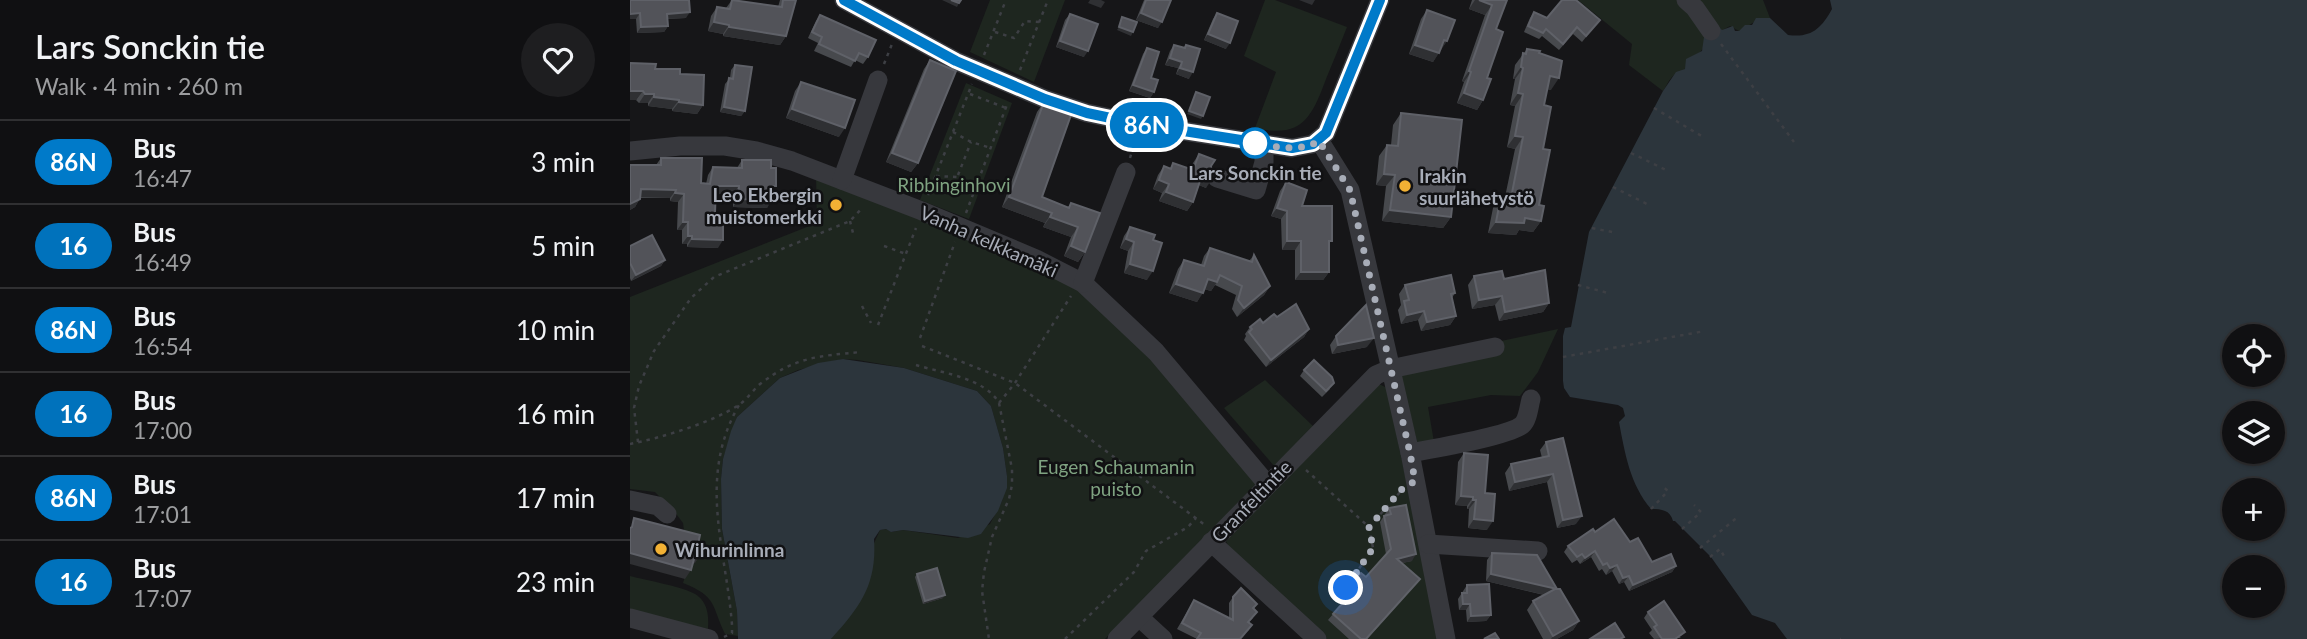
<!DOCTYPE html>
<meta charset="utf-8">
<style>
body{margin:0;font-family:Lato,sans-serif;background:#1e1e20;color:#f1f3f6;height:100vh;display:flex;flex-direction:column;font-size:26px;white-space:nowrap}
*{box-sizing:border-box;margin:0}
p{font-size:23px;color:#9c9d9f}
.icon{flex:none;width:38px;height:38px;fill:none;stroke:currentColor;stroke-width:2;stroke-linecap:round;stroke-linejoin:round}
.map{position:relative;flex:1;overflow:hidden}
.panel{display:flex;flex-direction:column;background:#101012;width:630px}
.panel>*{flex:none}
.badge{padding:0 14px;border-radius:23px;font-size:24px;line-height:46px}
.tools{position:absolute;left:1592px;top:324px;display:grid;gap:14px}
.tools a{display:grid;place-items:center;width:63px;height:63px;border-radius:50%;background:#101012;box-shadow:0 2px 5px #0004,0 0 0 2px #303032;font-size:35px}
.you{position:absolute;width:35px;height:35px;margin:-18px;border:5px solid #fff;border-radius:50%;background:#1a73e8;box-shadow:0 0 0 10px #1a73e833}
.map>.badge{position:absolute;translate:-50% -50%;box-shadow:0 0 0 4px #fff}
.round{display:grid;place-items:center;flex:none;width:74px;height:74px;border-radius:37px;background:#1e1e20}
.summary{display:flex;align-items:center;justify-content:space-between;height:119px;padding:0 35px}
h1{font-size:33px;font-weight:600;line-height:52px}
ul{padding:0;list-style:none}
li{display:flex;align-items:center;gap:21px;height:84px;padding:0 35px;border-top:2px solid #303032}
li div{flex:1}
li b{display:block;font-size:26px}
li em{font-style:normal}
li .badge{min-width:77px;font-weight:700;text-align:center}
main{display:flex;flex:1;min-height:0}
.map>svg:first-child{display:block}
.green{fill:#1e261f}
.water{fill:#2c353c;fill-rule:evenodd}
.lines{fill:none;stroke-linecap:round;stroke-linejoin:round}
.path{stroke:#3d3f44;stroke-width:2.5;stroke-dasharray:3.5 5;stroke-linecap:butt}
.minor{stroke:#37383d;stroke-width:19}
.wall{fill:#47494d}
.shaded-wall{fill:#2f3033}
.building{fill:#525359;stroke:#5f6168;stroke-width:2}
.line-casing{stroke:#fff;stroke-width:16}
.line{stroke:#007ac9;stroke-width:10}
.walk{stroke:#a8adb8;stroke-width:7;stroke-dasharray:0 12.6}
.stop-dot{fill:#fff;stroke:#007ac9;stroke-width:3.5}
.poi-dot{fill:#f2b134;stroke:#111113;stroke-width:2.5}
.labels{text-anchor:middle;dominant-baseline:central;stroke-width:5;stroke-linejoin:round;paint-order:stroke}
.stop-label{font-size:19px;font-weight:bold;fill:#a8adb8;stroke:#111113}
.poi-label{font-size:19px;font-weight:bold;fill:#a8adb8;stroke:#111113;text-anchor:start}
.park-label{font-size:19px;fill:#7fa381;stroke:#111113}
.street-label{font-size:19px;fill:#a8adb8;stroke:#111113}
</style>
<main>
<section class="panel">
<div class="summary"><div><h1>Lars Sonckin tie</h1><p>Walk · 4 min · 260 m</p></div><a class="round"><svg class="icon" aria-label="heart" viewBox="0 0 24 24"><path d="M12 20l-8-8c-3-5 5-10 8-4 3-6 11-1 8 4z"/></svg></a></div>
<ul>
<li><span class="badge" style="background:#007ac9;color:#fff">86N</span><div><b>Bus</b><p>16:47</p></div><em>3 min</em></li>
<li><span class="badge" style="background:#0072bc;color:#fff">16</span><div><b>Bus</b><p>16:49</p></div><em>5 min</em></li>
<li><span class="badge" style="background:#007ac9;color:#fff">86N</span><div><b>Bus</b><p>16:54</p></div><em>10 min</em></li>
<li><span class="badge" style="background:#0072bc;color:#fff">16</span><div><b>Bus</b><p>17:00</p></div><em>16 min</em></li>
<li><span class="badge" style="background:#007ac9;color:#fff">86N</span><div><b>Bus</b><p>17:01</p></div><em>17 min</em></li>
<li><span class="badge" style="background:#0072bc;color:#fff">16</span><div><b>Bus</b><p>17:07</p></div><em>23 min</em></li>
</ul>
</section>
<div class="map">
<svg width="1677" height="639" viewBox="0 0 1677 639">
<rect width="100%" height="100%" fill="#161618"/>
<!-- green -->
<g class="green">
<path d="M360 0H435L404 82 340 52Z"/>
<path d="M635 0H645L717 27C710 45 703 62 696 79 682 117 672 139 625 128L646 72 614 56Z"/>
<path d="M948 0H1133L1140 18 1126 21 1109 31 1100 26C1080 36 1071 53 1056 68 1052 72 1045 73 1042 77 1038 81 1036 87 1033 91L999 65 1002 44Z"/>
<path d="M336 83 382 103 339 219 290 200Z"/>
<path d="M186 174 434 280 491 323 626 484 475 639H201L250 530 256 529 262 532 273 530 328 538 360 524 372 501 377 476 373 448 361 406 347 391 274 368 228 360 213 359 168 370 150 378 107 417 93 459 91 479 92 529 107 611 108 636 95 634C81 605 88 597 53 583L58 567 65 563 55 537 53 523 44 511 25 492 0 489V297L187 223Z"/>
<path d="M928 329 908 372 890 396 861 395 798 407 804 442 788 446 770 372 871 341Z"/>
<path d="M635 380 684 427 645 467 594 408Z"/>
<path d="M746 385H751L757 388 809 639H697L603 556 596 541Z"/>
<path d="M0 576C15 580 54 587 65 594 78 602 79 616 78 629L0 611Z"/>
</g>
<!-- water -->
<g class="water">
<path d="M1200 0H1677V639H1157L1145 623 1122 615 1081 557 1045 521H1043C1040 510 1032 509 1021 509 1000 484 995 454 989 422L995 416 993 408 988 405 940 397 934 388 933 381V336L935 328 941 327 959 232 1033 91 1046 72 1055 69 1056 59 1072 51 1074 37 1089 27 1092 30 1103 26 1105 31H1109L1115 25H1122L1126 18H1140L1158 35C1181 38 1191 29 1202 9ZM1605 336H1643V374H1605ZM1605 413H1643V452H1605ZM1605 490H1643V528H1605ZM1605 567H1643V606H1605Z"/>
<path d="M213 359 274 368 347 391 361 406 373 448 377 476V488L368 511 351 534 338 538 273 530 261 532 256 529 250 530 244 539C247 584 231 606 201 639H108L107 611 92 529 91 479 93 459 101 431 107 417 150 378 188 363Z"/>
</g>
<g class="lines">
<!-- path -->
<g class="path">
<path d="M365 32 384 38 395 21 409 22"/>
<path d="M1091 44 1164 142"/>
<path d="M354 55 376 0"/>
<path d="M254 64 262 44"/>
<path d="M390 70 418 0"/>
<path d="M340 94 376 108"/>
<path d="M1024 108 1075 138"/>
<path d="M323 132 341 142 361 148"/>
<path d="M1001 153 1036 170"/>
<path d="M500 158 505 141"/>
<path d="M328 175 341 142"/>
<path d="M306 176 328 177 343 194"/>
<path d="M983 187 1019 205"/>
<path d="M298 195 342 84"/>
<path d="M336 213 378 102"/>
<path d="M220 221 223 233"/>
<path d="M962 228 987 233"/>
<path d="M254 246 276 254"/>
<path d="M948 285 978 293"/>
<path d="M232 306 241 323"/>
<path d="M248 325 286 228"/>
<path d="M290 338 325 242"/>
<path d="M292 346 385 383 575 525"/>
<path d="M933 357 1075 331"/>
<path d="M286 365C312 373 355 378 369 403L382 469V485L379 499 362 537 354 572 352 591 359 639"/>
<path d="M369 403 385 383 441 296"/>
<path d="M8 442 4 408 9 386 24 351 61 298 84 277 220 221 233 207"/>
<path d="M0 444C30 438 81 423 107 406 116 401 122 391 130 384 165 357 188 356 231 352"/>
<path d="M676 470 739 527 743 548 716 588"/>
<path d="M1021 509 1038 491 1031 485"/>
<path d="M739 527 771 491"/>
<path d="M1052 529 1071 512 1064 505"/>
<path d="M1070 548 1109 516"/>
<path d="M1080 557 1090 549 1095 558"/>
<path d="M94 637 102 633V625C96 548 67 478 109 405"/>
<path d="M435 639 504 572 516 551 558 527 566 518"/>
<path d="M1210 639H1211"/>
</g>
<!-- minor -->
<g class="minor">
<path d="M214 0 326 61 415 99 457 113 509 124 662 148 683 144 696 133 750 0"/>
<path d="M1056 0 1065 8 1081 31"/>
<path d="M689 140 720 190 780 453 816 639"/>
<path d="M0 151 50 146H95L126 151 162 161 292 211 406 259 453 283 526 352 637 484"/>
<path d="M587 178 626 190 634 162V144"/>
<path d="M212 180 248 80"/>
<path d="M453 283 496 172"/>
<path d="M780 453C801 449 879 436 892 425 898 420 899 406 901 399"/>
<path d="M0 500 28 506 37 514"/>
<path d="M581 542 687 639"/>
<path d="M798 544 908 551"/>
<path d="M509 617 533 639"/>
<path d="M0 618 79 639"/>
<path d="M487 639 746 375 760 369 865 347"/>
</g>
</g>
<!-- wall -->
<g class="wall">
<path d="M0 0 56 18 37 19 38 26 34 32 7 33 6 19Z"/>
<path d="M102 0 148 7 150 0H166L156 36 150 45 93 36V34L78 31 81 16 87 7 96 8Z"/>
<path d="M514 0H539L528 28 506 20Z"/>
<path d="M842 0H877L866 29 853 100 847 110 827 103 834 82 832 81 855 15 839 9Z"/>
<path d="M797 10 817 41 810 50 803 62 779 54 791 19Z"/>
<path d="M904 12 917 18 965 26 952 42 943 34 929 50 912 36 909 39 894 32 900 18Z"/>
<path d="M587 13 596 49 574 40 583 19Z"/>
<path d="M440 14 454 57 426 47 435 20Z"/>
<path d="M190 15 238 57 233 64 225 60 221 67 184 51 188 43 178 38 186 21Z"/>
<path d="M544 45 554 48 556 45 559 79 546 74 548 68 535 65 540 51Z"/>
<path d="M517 48 521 78 524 92 520 98 499 91 513 54Z"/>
<path d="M897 49 909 53 921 90 917 89 914 105 913 149 909 205 911 221 903 232 889 230 886 235 858 233 863 208 871 196 875 197 885 149 877 147 885 106 880 105 885 79H883L885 65Z"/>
<path d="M300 60 288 163 281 172 256 162 294 69Z"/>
<path d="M105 65 115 111 111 116 90 112 95 84 100 78 101 70Z"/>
<path d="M25 69 50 74 73 105 67 114 42 111V109L18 106V103H9L6 100Z"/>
<path d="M171 82 209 137 156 118 165 91Z"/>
<path d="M414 102 412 197 438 207 441 203 455 252 448 262 434 256 441 237 413 227 415 223 372 207 407 112Z"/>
<path d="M771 113 821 217 813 228 752 221 756 186 746 185 749 156 757 145H761L763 125Z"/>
<path d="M569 154 581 166 576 188 569 185 563 202 557 211 529 201 532 193 523 189 528 175 534 166 540 168 543 163 560 169 563 163Z"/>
<path d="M31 158 71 183 76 184 78 175 83 167 107 168 112 160 143 191 137 208 103 207V194H85V213L88 248 57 247V244H52V230H47L48 202 40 201V198H10L5 207 0 210V165H26Z"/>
<path d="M656 182 699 246V272L693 280H665V250H652L651 219 641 216 650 191Z"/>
<path d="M500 227 523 240 517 280 494 273 498 251 490 248 494 236Z"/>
<path d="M0 246 35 260 31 266 1 281 0 278Z"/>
<path d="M580 248 619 261 624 255 640 286 634 295 607 317 602 309 606 295 585 285 581 291 574 289 567 302 539 293 548 269 554 260 571 265 574 256Z"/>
<path d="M844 276 874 279 919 303 913 312 869 321 865 305 842 309 838 285Z"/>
<path d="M775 285 825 293 822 298 826 316 820 325 791 331 788 320 771 324 768 310 771 305 769 294Z"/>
<path d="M647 317 679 329 674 337 636 367 614 340 616 336 615 334 620 327Z"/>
<path d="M706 336 737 347 702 354 700 345Z"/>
<path d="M674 370 700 389 692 397 670 376Z"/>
<path d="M916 442 946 524 927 528 917 482 879 491 875 473 881 464 912 458 910 450Z"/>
<path d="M834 453 855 493 857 530 838 528 839 509H837V506L825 505 828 462Z"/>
<path d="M759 508 782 561 772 563 790 579 737 639H719L698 620 714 601 711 598 721 582 736 577 756 554 750 522Z"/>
<path d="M1000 542 1022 562 1046 566 1042 572 999 591 994 582 989 584 982 571 976 575 972 569 969 571 961 557 950 564 947 560 942 563 934 552 938 546Z"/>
<path d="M862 553 927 589 949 621 943 630 927 639H913L897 610 903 601 914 595 856 581 857 560Z"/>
<path d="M287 574 313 598 293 604 285 577Z"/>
<path d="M837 585 861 615 856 621 837 622 836 610H829L828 599Z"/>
<path d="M603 597 627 604 624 609 623 618 619 622 622 625 618 631 567 639 547 629 564 600 599 618V603Z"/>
<path d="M1018 612 1051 638 1024 639 1019 633 1022 630 1014 618Z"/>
</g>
<!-- shaded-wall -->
<g class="shaded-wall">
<path d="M312 0H321L329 3 327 7Z"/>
<path d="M460 0H471L475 2 471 8 458 3Z"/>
<path d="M669 0H685L682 5Z"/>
<path d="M845 0H849L862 5 855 15 839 9Z"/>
<path d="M60 12 56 18 33 19 37 14Z"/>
<path d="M10 13 6 19H0V14Z"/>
<path d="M511 13 532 22 528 28 506 20Z"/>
<path d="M84 22 99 25 93 34 78 31Z"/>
<path d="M38 26 34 32 7 33 11 27Z"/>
<path d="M99 27 156 36 150 45 93 36Z"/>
<path d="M489 27 503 32 501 36 487 30Z"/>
<path d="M578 34 600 43 596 49 574 40Z"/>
<path d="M814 40 817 41 811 50 807 49Z"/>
<path d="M430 41 458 51 454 57 426 47Z"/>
<path d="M785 45 809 53 803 62 779 54Z"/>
<path d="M540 58 552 62 548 68 535 65Z"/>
<path d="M891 67 893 68 885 79H883Z"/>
<path d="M550 68 563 72 559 79 546 74Z"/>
<path d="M839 71 841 72 834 82 832 81Z"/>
<path d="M920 76 929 78 921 90 912 88Z"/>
<path d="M503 85 524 92 520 98 499 91Z"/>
<path d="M0 91H13L6 100H0Z"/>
<path d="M834 93 853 100 847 110 827 103Z"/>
<path d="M888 93 893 94 885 106 880 105Z"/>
<path d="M15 94H24L18 103H9Z"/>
<path d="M24 97 49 100 42 109 18 106Z"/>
<path d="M49 102 73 105 67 114 42 111Z"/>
<path d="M94 107 115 111 111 116 90 112Z"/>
<path d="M162 109 215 128 209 137 156 118Z"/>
<path d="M559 111 573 116 571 119 557 114Z"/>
<path d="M885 136 893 137 885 149 877 147Z"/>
<path d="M262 153 288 163 281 172 256 162Z"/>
<path d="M754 174 765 175 756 186 746 185Z"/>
<path d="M572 175 582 179 576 188 566 184Z"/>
<path d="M529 180 539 184 532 193 523 189Z"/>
<path d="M86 186H109L103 194H80Z"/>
<path d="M11 189 46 190 40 198 5 197Z"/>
<path d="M536 192 563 202 557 211 529 201Z"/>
<path d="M45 193 54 194 48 202 40 201Z"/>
<path d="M379 197 422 213 415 223 372 207Z"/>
<path d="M10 199 5 207 0 210V204Z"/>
<path d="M108 199 142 200 137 208 103 207Z"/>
<path d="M647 208 657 211 651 219 641 216Z"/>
<path d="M760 210 821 217 813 228 752 221Z"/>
<path d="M420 217 448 227 441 237 413 227Z"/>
<path d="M895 218 911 221 903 232 889 230 886 235 858 233 866 222Z"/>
<path d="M53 222H58L52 230H47Z"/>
<path d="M58 236H62L57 244H52Z"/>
<path d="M62 239 93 240 88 248 57 247Z"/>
<path d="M496 239 504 242 498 251 490 248Z"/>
<path d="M657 241H671L665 250H652Z"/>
<path d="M441 246 455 252 448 262 434 256Z"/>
<path d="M35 260 31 266 1 281 6 275Z"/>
<path d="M500 264 523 271 517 280 494 273Z"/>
<path d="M671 272H699L693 280H665Z"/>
<path d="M578 279 587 282 581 291 571 288Z"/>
<path d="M546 284 573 293 567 302 539 293Z"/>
<path d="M640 286 634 295 607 317 614 308Z"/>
<path d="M872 296 865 305 842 309 849 300Z"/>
<path d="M919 303 913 312 869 321 875 312Z"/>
<path d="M794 311 788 320 771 324 777 315Z"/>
<path d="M826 316 820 325 791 331 797 322Z"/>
<path d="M679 329 674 337 636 367 641 360Z"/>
<path d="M744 338 737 347 702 354 708 345Z"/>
<path d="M923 474 917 482 879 491 885 482Z"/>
<path d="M831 496 843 497 837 506 825 505Z"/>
<path d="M843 500H846L839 509H837Z"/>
<path d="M952 516 946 524 927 528 933 520Z"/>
<path d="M844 519 863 521 857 530 838 528Z"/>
<path d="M965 551 961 557 950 564 955 558Z"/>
<path d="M0 553 61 570 55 579 0 564Z"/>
<path d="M71 554 65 563 57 568 64 559Z"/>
<path d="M786 554 782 561 762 565 767 559Z"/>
<path d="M987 565 982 571 976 575 980 568Z"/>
<path d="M1046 566 1042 572 999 591 1003 585Z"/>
<path d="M861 574 928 589 923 597 856 581Z"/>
<path d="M999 576 994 582 989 584 993 578Z"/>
<path d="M315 595 313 598 293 604 295 601Z"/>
<path d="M833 604H840L836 610H829Z"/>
<path d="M861 615 856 621 837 622 841 616Z"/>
<path d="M949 621 943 630 927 639H921L923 636Z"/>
</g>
<!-- building -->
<g class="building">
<path d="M0 0H59L60 12 37 14 38 26 11 27 10 13 0 14Z"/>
<path d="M102 0 152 7 153 0H166L156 36 99 27V25L84 22 87 7 100 9Z"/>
<path d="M321 0H331L329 3Z"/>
<path d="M516 0H541L532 22 511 13Z"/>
<path d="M849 0H877L866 29 873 32 857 78 861 79 853 100 834 93 841 72 839 71 862 5Z"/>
<path d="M932 0H946L970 20 956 36 947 27 933 44 916 29 913 33 898 26 904 12 917 18Z"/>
<path d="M797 10 825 20 817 41 814 40 809 53 785 45Z"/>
<path d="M587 13 608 21 600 43 578 34Z"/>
<path d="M440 14 468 24 458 51 430 41Z"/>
<path d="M190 15 246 40 238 57 229 53 225 61 189 44 192 37 182 32Z"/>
<path d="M492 17 507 22 503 32 489 27Z"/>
<path d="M544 45 555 48 556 45 570 49 563 72 550 68 552 62 540 58Z"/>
<path d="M517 48 529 52 521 78 528 80 524 92 503 85Z"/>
<path d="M897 49 910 51 909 53 932 61 929 78 920 76 914 105 921 107 913 149 920 150 909 205 914 206 911 221 895 218 894 223 866 222 871 196 881 198 893 137 885 136 893 94 888 93 893 68 891 67 893 53 896 54Z"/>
<path d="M300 60 326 71 288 163 262 153Z"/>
<path d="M0 63 26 64 25 69H50V74L74 75 73 105 49 102V100L24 97V94H15L13 91H0Z"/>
<path d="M105 65 122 67 115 111 94 107 99 78 103 79Z"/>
<path d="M171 82 225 100 215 128 162 109Z"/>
<path d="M566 92 580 97 573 116 559 111Z"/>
<path d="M414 102 442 112 412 197 439 208 441 203 470 213 455 252 441 246 448 227 420 217 422 213 379 197Z"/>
<path d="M771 113 832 120 821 217 760 210 765 175 754 174 757 145 768 146Z"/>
<path d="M569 154 585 160 581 166 582 179 572 175 563 202 536 192 539 184 529 180 534 166 541 169 543 163 563 170Z"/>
<path d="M31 158H72L71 183 80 184 83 167 112 168V160H141V168H146V186H143L142 200 108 199 109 186H86L85 213H88V225H93V240L62 239V236H58V222H53L54 194 45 193 46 190 11 189 10 199 0 204V165H31Z"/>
<path d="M656 182 677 190 672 206H702V241H699V272H671V241H657V211L647 208Z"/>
<path d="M500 227 525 235 523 240 532 243 523 271 500 264 504 242 496 239Z"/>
<path d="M22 235 35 260 6 275 0 263V246Z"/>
<path d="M580 248 622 262 624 255 640 286 614 308 608 300 612 286 590 275 587 282 578 279 573 293 546 284 554 260 574 266Z"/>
<path d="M915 270 919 303 875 312 872 296 849 300 844 276 872 271 874 279Z"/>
<path d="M821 275 825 293 821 294 826 316 797 322 794 311 777 315 774 301 779 300 775 285Z"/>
<path d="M666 304 679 329 641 360 619 332 622 329 620 327 630 319 633 323 644 314 647 317Z"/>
<path d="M736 305 744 338 708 345 706 336Z"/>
<path d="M684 360 702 377 704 383 696 391 674 370Z"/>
<path d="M933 438 952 516 933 520 923 474 885 482 881 464 919 456 916 442Z"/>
<path d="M834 453 858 455 855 493 865 494 863 521 844 519 846 500H843V497L831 496Z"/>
<path d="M776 505 786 554 767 559 790 579 736 639H731L703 614 720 595 715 591 721 582 731 573 736 577 761 549 754 516 761 514 759 508Z"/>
<path d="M4 518 70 535 68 544 71 554 64 559 61 570 0 553V528L2 527Z"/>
<path d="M984 519 1000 542 1008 538 1022 562 1041 554 1046 566 1003 585 999 576 993 578 987 565 980 568 977 563 973 565 965 551 955 558 952 554 947 557 938 546 963 529 965 532Z"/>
<path d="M862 553 907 555 927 589 861 574Z"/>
<path d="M307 568 315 595 295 601 287 574Z"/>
<path d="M859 584 861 615 841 616 840 604H833L832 593H837V585Z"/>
<path d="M611 588 627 604 623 608 627 612 618 622 622 625 610 639H567L571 633 552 623 564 600 603 620V597Z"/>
<path d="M925 589H930L949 621 923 636 903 601Z"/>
<path d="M1034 601 1055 632 1045 639H1032L1024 627 1027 625 1018 612Z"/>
<path d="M985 623 994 637 990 639H960Z"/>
<path d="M865 633 869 639H854Z"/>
</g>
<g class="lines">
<defs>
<path id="line" d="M214 0 326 61 415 99 457 113 509 124 662 148 683 144 696 133 750 0"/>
</defs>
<!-- line casing -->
<use href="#line" class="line-casing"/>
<!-- line -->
<use href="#line" class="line"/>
<!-- walk -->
<path class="walk" d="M625 143 617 142C640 145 667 154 689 141L720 190 780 453 785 481 772 489 739 527 743 548 716 588"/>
</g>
<!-- markers -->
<circle class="stop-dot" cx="625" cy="143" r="14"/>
<g class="poi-dot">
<circle cx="775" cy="186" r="7"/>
<circle cx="206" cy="205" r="7"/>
<circle cx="31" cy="549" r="7"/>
</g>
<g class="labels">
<!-- stop labels -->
<g class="stop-label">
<text x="625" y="172">Lars Sonckin tie</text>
</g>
<!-- poi labels -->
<g class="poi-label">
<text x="789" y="175">Irakin<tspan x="789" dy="22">suurlähetystö</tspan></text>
<text x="192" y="194" text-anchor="end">Leo Ekbergin<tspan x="192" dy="22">muistomerkki</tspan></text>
<text x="45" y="549">Wihurinlinna</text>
</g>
<!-- park labels -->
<g class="park-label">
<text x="324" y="184">Ribbinginhovi</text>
<text x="486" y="466">Eugen Schaumanin<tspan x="486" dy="22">puisto</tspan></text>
</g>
<!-- street labels -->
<g class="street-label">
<text transform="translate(359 241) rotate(24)">Vanha kelkkamäki</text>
<text transform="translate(621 501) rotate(-46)">Granfeltintie</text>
</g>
</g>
</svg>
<div class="tools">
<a><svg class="icon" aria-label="locate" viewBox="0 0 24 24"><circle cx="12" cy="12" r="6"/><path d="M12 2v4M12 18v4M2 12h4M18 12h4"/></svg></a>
<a><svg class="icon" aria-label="layers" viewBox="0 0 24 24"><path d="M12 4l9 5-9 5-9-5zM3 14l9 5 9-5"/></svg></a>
<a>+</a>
<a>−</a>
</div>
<div class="you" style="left:716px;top:588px"></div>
<b class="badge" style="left:517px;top:125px;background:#007ac9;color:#fff">86N</b>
</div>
</main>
